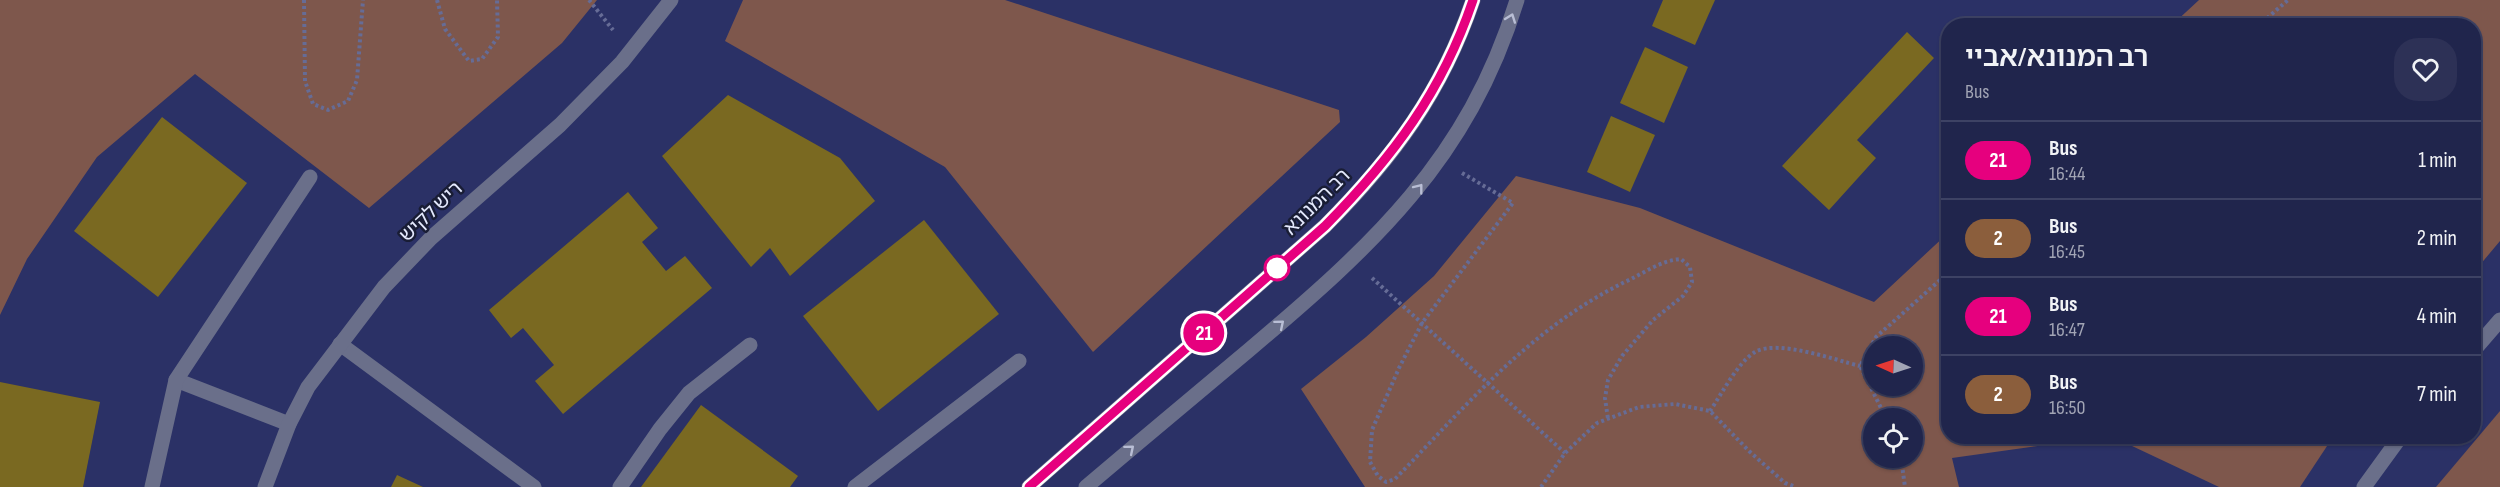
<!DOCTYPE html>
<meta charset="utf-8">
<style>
body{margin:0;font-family:"Sofia Sans Condensed","Noto Sans Hebrew",sans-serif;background:#2d3156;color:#f1f3f6;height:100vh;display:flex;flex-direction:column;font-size:22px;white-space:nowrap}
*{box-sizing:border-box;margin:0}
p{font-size:20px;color:#a2a5b5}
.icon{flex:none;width:33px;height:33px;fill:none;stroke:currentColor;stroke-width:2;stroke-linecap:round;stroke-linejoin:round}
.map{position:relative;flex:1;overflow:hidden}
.drawer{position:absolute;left:1941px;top:18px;width:540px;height:426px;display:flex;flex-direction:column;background:#20254c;border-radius:24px;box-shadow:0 2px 4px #0004,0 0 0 2px #3d4264}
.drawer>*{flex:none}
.badge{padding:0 12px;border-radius:20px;font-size:21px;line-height:39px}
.needle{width:39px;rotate:273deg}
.controls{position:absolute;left:1863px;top:336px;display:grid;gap:12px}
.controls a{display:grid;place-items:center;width:60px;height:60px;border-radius:50%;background:#20254c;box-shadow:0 2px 4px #0004,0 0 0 2px #3d4264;font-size:30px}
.map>.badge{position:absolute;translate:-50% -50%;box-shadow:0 0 0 3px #fff}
.round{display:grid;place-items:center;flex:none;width:63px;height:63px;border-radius:24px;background:#2d3156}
.overview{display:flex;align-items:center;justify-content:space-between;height:102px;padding:0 24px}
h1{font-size:28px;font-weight:600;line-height:45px}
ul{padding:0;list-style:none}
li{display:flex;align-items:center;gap:18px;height:78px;padding:0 24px;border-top:2px solid #3d4264}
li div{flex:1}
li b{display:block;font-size:22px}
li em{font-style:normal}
li .badge{min-width:66px;font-weight:700;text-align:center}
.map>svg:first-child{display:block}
.green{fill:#7e574c;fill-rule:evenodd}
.building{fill:#7a6921}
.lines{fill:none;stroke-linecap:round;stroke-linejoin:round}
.path{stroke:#666c96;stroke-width:4;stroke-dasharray:3 3;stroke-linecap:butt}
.minor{stroke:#6a6f8a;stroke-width:15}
.oneway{stroke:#b9bed5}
.line-casing{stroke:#fff;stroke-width:14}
.line{stroke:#e6007e;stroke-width:9}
.stop-dot{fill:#fff;stroke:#e6007e;stroke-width:3}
.labels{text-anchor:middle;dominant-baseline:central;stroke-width:5;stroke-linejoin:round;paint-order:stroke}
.street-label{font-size:20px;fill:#e4e9fd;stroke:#191d35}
</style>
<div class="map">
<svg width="2500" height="487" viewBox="0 0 2500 487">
<rect width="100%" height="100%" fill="#2b3166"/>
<!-- green -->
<g class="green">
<path d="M0 0H597L562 43 369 208 195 74 97 157 27 259 0 315Z"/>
<path d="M743 0H1005L1339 110 1340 122 1093 352 945 167 725 41Z"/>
<path d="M2199 0H2500V241L2474 272V26L2172 25Z"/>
<path d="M1516 176 1640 208 1874 302 1948 233V436L2102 437 1952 458 1959 487H1365L1301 389 1366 337 1434 276ZM1874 346H1912V386H1874ZM1874 418H1912V458H1874Z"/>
<path d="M2500 411V487H2436Z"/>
<path d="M2113 437H2333L2300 487H2219Z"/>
</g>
<!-- building -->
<g class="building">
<path d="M1663 0H1715L1695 45 1652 26Z"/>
<path d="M1907 32 1934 58 1857 140 1876 158 1829 210 1782 166Z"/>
<path d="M1645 47 1688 67 1664 123 1620 103Z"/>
<path d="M728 95 840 158 875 201 790 276 770 248 751 267 662 156Z"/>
<path d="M1611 116 1655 135 1630 192 1587 172Z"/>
<path d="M162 117 247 183 158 297 74 231Z"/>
<path d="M628 192 658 228 642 242 666 271 685 256 712 288 563 414 535 381 554 365 523 328 511 338 489 310Z"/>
<path d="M924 220 999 314 878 411 803 316Z"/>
<path d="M0 382 100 402 83 487H0Z"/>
<path d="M701 405 798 476 790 487H641Z"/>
<path d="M397 475 423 487H391Z"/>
</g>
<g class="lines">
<!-- path -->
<g class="path">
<path d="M304 0 305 81 313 104 328 110 348 101 357 80 363 0"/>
<path d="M437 0 445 29 469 61 482 59 498 37 497 0"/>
<path d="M589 0 613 30"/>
<path d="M2258 26 2288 0"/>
<path d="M1462 173 1513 203 1422 323 1399 368 1372 430 1370 462 1378 476 1386 482 1395 479C1470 402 1532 326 1631 279 1647 271 1663 260 1681 259L1690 267 1692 282 1683 296 1653 320 1622 356 1608 380 1605 398 1608 419"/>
<path d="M1372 278 1565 453"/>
<path d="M1710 411C1721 395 1738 362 1755 352 1778 339 1835 360 1860 366"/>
<path d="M1886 418 1860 366 1876 337 1948 273"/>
<path d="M1901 458 1905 487"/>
<path d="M1541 487 1565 453 1597 423 1639 407 1675 404 1710 411 1749 451 1785 483 1796 487"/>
</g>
<!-- minor -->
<g class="minor">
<path d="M340 344 534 487"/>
<path d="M2474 350 2500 320"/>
<path d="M176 380 289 424"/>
<path d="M152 487 176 380 310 177"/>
<path d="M265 487 289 424 308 387 384 287 431 238 560 125 622 62 671 0"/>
<path d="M620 487 660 429 689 393 750 345"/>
<path d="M855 487 1019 361"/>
<path d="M1029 487 1325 226C1393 158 1442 92 1473 0"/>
<path d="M1086 487C1140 441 1194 396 1249 350 1372 246 1468 160 1517 0"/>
<path d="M2364 487 2401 436"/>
</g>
</g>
<!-- one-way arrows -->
<defs><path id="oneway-chevron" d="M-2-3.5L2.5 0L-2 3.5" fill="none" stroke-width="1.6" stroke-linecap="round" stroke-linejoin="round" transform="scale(1.5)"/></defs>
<g class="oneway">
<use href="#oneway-chevron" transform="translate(1511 18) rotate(-70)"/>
<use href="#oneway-chevron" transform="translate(1419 188) rotate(-52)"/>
<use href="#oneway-chevron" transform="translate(1280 324) rotate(-40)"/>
<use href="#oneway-chevron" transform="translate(1130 449) rotate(-40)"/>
</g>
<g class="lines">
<defs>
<path id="line" d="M1029 487 1325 226C1393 157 1442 92 1473 0"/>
</defs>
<!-- line casing -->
<use href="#line" class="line-casing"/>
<!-- line -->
<use href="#line" class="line"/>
</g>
<!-- markers -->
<circle class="stop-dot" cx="1277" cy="268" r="12"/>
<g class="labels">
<!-- street labels -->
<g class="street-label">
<text transform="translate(1317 202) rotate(-45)">רב המנונא</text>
<text transform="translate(431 212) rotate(-43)">ריש לקיש</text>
</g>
</g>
</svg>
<div class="controls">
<a><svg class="needle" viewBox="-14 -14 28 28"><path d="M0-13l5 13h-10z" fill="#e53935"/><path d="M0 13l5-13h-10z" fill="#a2a5b5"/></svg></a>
<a><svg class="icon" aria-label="locate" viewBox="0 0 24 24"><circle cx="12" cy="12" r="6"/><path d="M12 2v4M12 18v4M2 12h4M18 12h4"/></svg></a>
</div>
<b class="badge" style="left:1204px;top:333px;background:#e6007e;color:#fff">21</b>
<section class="drawer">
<div class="overview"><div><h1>רב המנונא/אביי</h1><p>Bus</p></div><a class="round"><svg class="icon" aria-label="heart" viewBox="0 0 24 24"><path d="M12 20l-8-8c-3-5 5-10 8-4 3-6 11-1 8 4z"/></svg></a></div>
<ul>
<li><span class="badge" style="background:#e6007e;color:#fff">21</span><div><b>Bus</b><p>16:44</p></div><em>1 min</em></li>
<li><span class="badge" style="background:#8b5e3c;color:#fff">2</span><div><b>Bus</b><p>16:45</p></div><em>2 min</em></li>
<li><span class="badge" style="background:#e6007e;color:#fff">21</span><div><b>Bus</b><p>16:47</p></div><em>4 min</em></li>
<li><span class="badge" style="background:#8b5e3c;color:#fff">2</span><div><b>Bus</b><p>16:50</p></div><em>7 min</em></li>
</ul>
</section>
</div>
